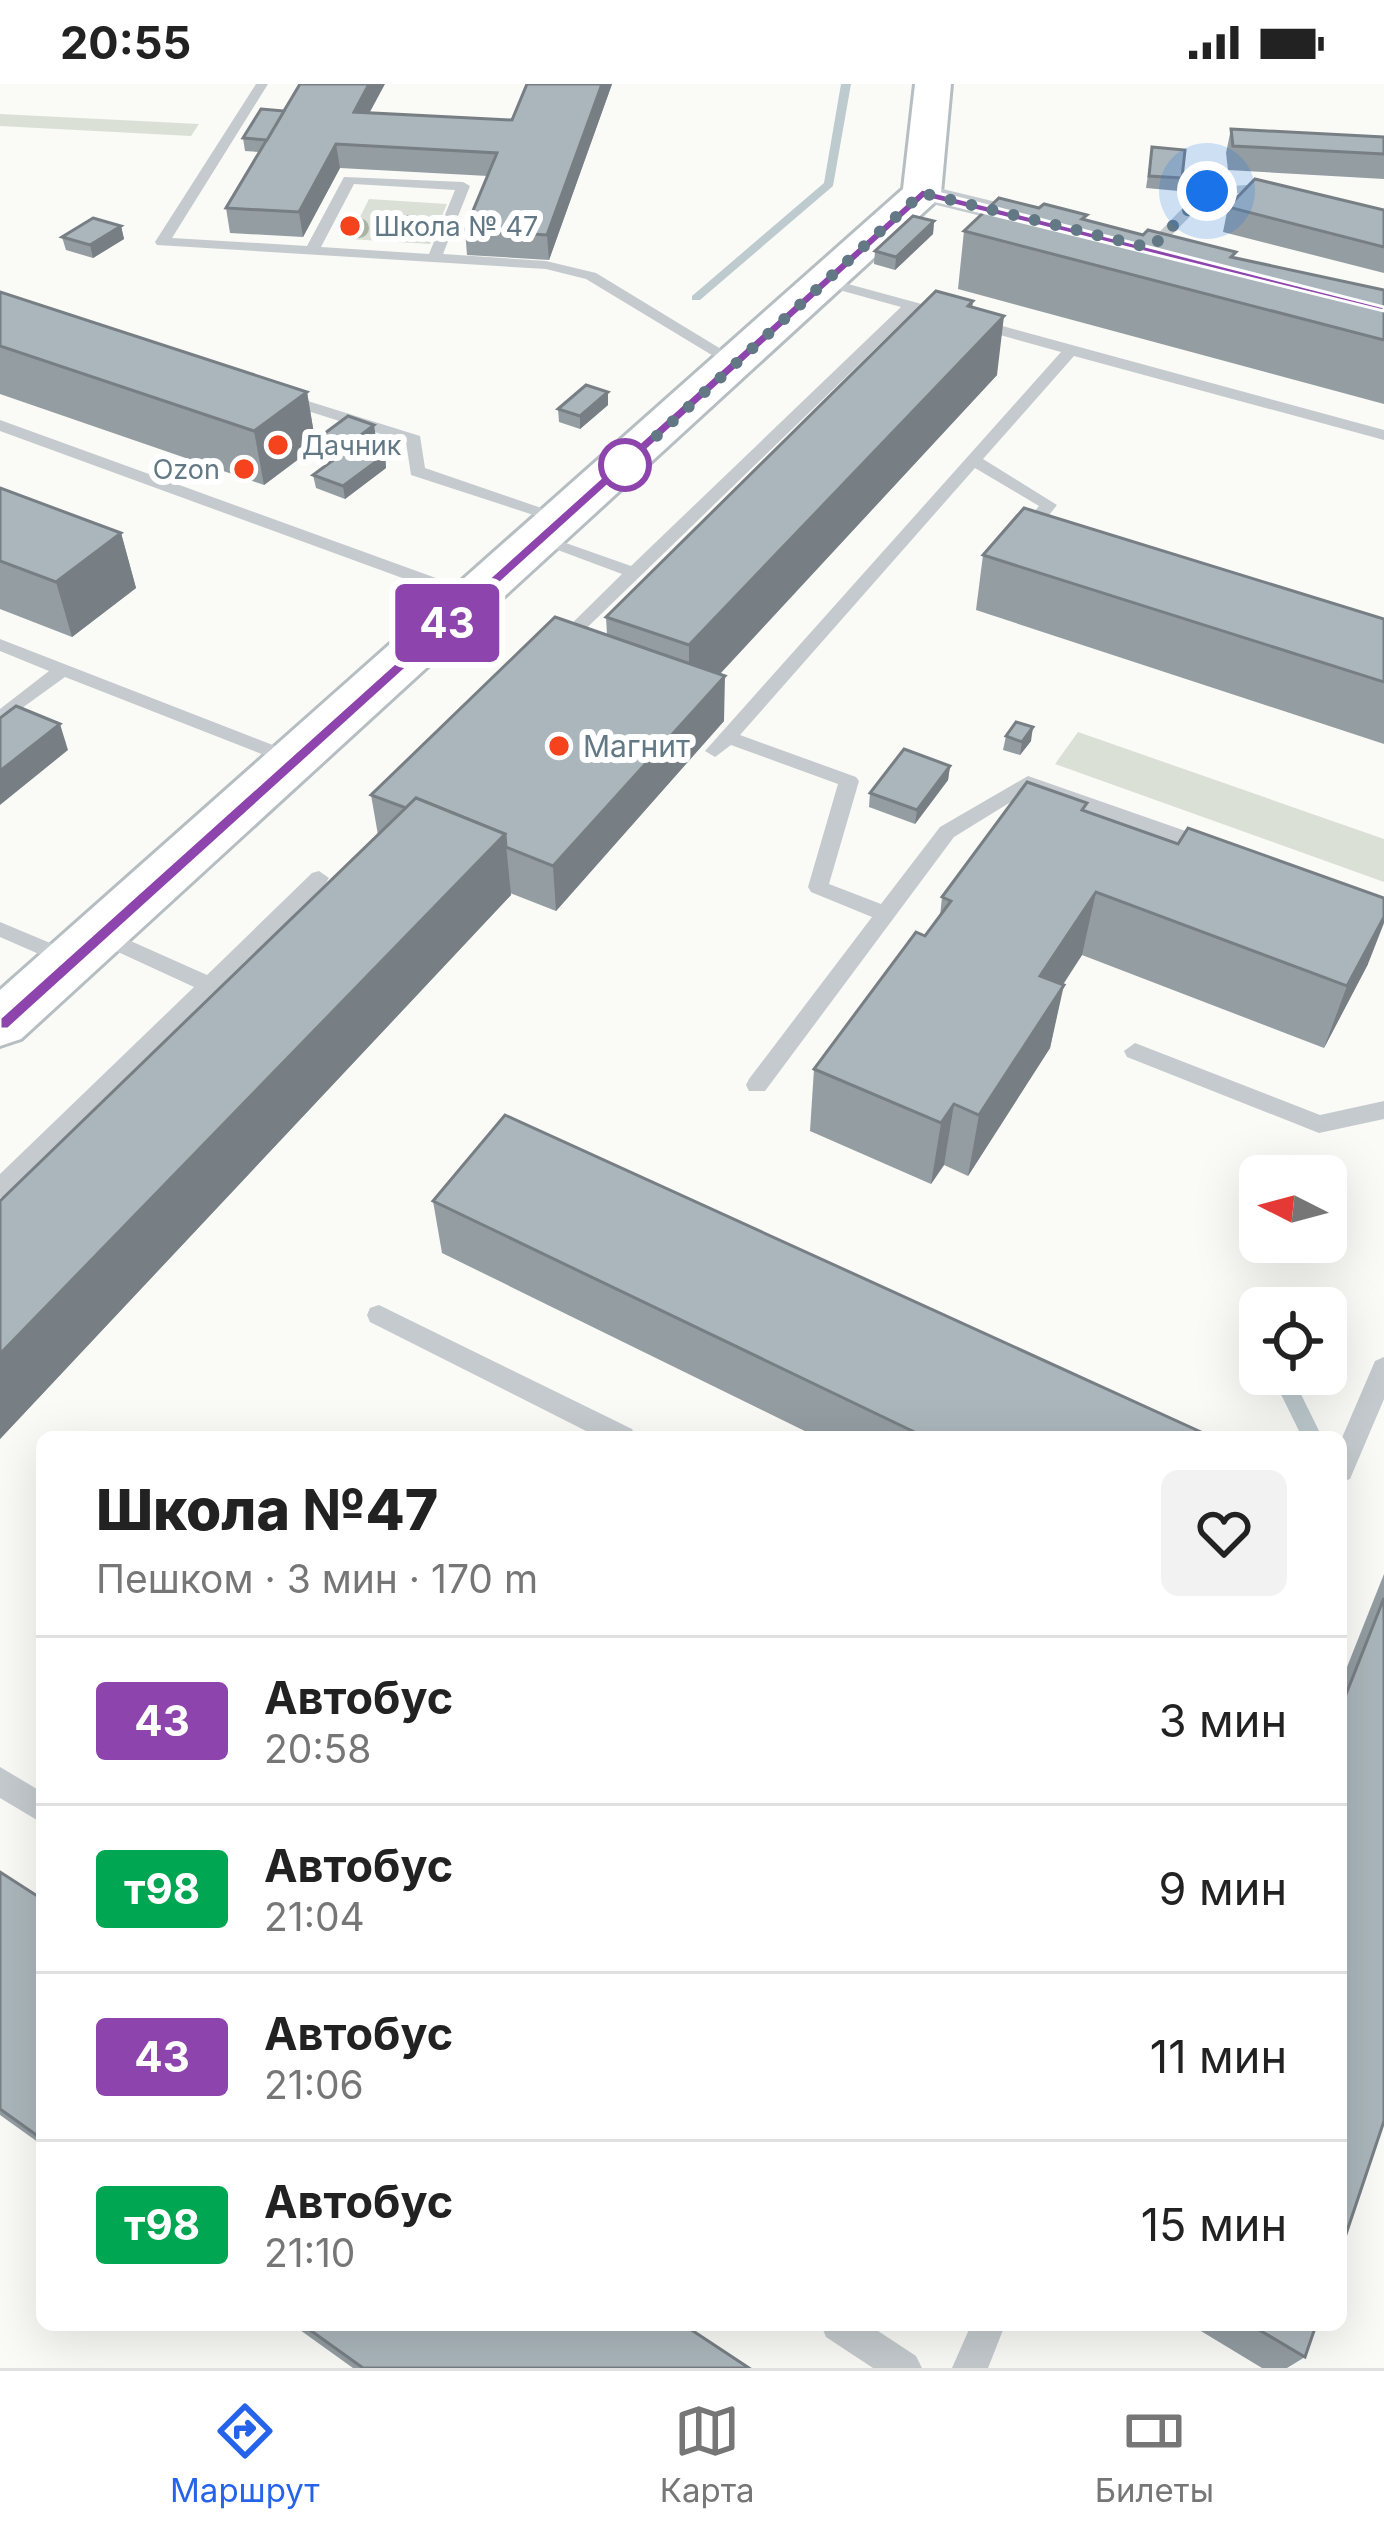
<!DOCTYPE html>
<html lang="ru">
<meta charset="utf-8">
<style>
body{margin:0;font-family:Inter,sans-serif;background:#f2f2f2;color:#222;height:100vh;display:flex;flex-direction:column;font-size:45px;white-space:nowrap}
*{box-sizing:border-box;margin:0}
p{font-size:39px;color:#767676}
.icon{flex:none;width:66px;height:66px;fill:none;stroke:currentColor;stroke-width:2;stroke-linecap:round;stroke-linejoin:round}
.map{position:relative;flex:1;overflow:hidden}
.panel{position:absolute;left:36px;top:1347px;width:1311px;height:900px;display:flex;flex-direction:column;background:#fff;border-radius:18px;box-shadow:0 12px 48px #0002}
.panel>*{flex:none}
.badge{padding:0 24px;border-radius:9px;font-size:42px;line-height:78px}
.needle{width:78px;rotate:276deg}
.controls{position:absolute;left:1239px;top:1071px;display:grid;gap:24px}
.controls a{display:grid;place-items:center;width:108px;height:108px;border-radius:18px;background:#fff;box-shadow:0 12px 48px #0002;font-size:60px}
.you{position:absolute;width:60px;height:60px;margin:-30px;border:9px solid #fff;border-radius:50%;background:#1a73e8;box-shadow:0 0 0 18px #1a73e833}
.map>.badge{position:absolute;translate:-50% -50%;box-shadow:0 0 0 6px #fff}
.round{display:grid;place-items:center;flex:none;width:126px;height:126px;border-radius:18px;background:#f2f2f2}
.head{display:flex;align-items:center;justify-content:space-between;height:204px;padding:0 60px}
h1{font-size:57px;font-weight:800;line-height:90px}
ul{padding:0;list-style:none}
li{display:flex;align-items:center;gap:36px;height:168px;padding:0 60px;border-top:3px solid #e0e0e0}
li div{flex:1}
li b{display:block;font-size:45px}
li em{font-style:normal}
li .badge{min-width:132px;font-weight:700;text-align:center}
.status{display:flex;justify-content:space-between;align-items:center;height:84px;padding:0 60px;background:#fff;direction:ltr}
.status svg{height:33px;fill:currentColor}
.menu{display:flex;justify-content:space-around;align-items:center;height:168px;border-top:3px solid #e0e0e0;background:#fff;font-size:33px;color:#767676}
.menu a{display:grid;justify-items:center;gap:6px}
.menu .current{color:#2563eb}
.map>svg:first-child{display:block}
.green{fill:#dae0d6}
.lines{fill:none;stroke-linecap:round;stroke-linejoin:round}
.stream{fill:#bdcace;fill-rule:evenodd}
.secondary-casing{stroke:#b6bec2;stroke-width:6}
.lane{fill:#c4cacd;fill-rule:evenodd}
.street{fill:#c4cacd;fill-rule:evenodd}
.secondary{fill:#fff;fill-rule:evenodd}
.tree{fill:#aab4a4}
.wall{fill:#939da2}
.shaded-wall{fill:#787f84}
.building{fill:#abb6bc;stroke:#787f84;stroke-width:3}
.line{fill:#8e44ad;stroke:#fff;stroke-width:3}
.walk{stroke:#627885;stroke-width:12;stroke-dasharray:0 21.6}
.poi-dot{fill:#f4431d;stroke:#fff;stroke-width:4.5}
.stop-dot{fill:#fff;stroke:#8e44ad;stroke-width:6}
.labels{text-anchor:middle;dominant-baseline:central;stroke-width:12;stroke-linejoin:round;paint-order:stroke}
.far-poi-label{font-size:27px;fill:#627885;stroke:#fff;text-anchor:start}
.poi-label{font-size:30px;fill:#627885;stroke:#fff;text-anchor:start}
</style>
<div class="status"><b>20:55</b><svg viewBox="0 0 49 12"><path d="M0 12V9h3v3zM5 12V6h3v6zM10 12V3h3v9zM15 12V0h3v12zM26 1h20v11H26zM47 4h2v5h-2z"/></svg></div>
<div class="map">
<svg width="1384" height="2284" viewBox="0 0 1384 2284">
<rect width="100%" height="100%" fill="#fafaf7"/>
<!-- green -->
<g class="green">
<path d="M0 30 199 40 191 52 0 42Z"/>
<path d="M369 115 447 120 430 160 349 155Z"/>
<path d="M1078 648 1384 755V798L1055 680Z"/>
</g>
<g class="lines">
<!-- stream -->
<g class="stream">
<path d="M841 0H851L833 102 700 216H692V212L824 99Z"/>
<path d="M1271 1290H1291L1322 1353H1302Z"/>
</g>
<defs>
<path id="secondary" d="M915 0H951L941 109 936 117 21 955 0 962V906L903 105Z"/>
</defs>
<!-- secondary casing -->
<use href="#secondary" class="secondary-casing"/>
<!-- lane -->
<g class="lane">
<path d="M256 0H268L172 154 307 162 344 93 463 98 470 102 443 170 546 177 596 189 744 279 730 282 586 195 546 185 157 161 155 158ZM354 100 455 106 429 170 321 163Z"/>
<path d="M1274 99 1279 100V106L1211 111 1156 167 1144 164 1202 104Z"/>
<path d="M826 194 1384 346V356L1074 272 983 375 1057 421 1030 455 1015 451 1039 422 975 384 740 651 856 693 859 697 829 800 881 820 940 743 1028 692 1220 759 1223 764 1220 769H1206L1030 706 954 753 765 1007H749L746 1001 749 995 872 833 811 808 808 803 838 700 731 661 715 673 705 667 1061 268 914 227 565 565 559 567 550 561 622 490 531 456 546 452 631 482 901 223 821 201 819 198Z"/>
<path d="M282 309 420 352 425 384 573 435 558 439 411 391 406 358 276 317 274 314Z"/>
<path d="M0 336 480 510 483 514 480 518H468L0 347Z"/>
<path d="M0 555 301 672 304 676 294 682 287 680 65 593 0 640V625L49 587 0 567Z"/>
<path d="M319 787 329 794 326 799 8 1111 0 1114V1090L194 903 92 856 88 851 92 846H106L207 891 312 789Z"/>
<path d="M0 838 79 871 82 876 71 884 0 853Z"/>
<path d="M1135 959 1320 1031 1384 1017V1035L1319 1049 1127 973 1124 967Z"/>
<path d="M379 1221 632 1345 636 1353H598L370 1238 367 1231 370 1224Z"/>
<path d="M1384 1273V1315L1350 1395 1341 1398V1356L1375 1277Z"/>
<path d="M0 1683 42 1708V1739L0 1714Z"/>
<path d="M821 2241H869L916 2272 922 2284H873L826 2253Z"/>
<path d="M971 2241H1005L988 2284H952Z"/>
</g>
<!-- street -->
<path class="street" d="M922 100 1062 134 1066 140 1051 149 912 115 907 109Z"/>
<!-- secondary -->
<use href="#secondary" class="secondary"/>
</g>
<!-- trees -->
<g class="tree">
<circle cx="408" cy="141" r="10"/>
<circle cx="359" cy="144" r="10"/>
</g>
<!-- wall -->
<g class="wall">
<path d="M527 0H612L549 176 467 171 465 146 488 92 340 84 303 153 230 149 226 124 259 68 245 67 243 54 369 28 512 36Z"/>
<path d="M1231 45 1384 53V95L1228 86 1226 69Z"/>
<path d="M1152 63 1182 94 1179 107 1146 104Z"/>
<path d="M1228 123 1384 126V189L1223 148Z"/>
<path d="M1039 124 1234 174 1384 206V320L958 205 964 147Z"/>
<path d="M934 137 933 150 895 186 874 180 875 167Z"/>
<path d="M121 142 124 155 93 174 66 166 62 153Z"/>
<path d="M0 208 307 308 316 362 264 401 0 310Z"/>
<path d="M972 223 997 291 720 590 724 637 556 827 510 809 511 811 0 1355V1117L378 751 371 711 607 551 606 533Z"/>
<path d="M608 321 580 345 559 338 558 325Z"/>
<path d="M376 354 364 364 385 371 386 384 345 415 316 404 313 391 336 374 319 368 317 355Z"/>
<path d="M0 404 121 449 136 504 72 553 0 525Z"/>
<path d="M983 471 1384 535V660L976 526Z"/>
<path d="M1006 652 1031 657 1020 671 1003 666Z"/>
<path d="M950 682 948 696 915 740 869 723 870 709Z"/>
<path d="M1085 727 1368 880 1324 964 1082 871 1063 901 1050 964 968 1092 944 1081 931 1100 810 1047 814 985 940 832 942 813Z"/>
<path d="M433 1117 1212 1353H817L442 1169Z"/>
<path d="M1384 1490V2037L1341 2165V1598Z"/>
<path d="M0 1788 42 1815V2061L0 2031Z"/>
<path d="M293 2241H684L749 2284H353Z"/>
<path d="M1191 2241H1316L1305 2273 1287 2284H1262Z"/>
</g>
<!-- shaded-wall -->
<g class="shaded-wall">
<path d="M369 0H385L357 52 354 28Z"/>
<path d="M602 0H612L549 176 547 151Z"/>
<path d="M336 60 340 84 303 153 299 128Z"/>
<path d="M934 137 933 150 895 186 896 173Z"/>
<path d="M121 142 124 155 93 174 90 161Z"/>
<path d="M973 217 966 271 1004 232 997 291 689 623V561Z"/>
<path d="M307 308 316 362 264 401 254 347Z"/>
<path d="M608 308V321L580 345V332Z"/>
<path d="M374 341 376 354 346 378 344 364Z"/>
<path d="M385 371 386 384 345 415 343 402Z"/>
<path d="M121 449 136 504 72 553 56 498Z"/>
<path d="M725 592 724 637 556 827 553 782Z"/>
<path d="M60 640 68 666 0 721V687Z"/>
<path d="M1033 643 1031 657 1020 671 1022 658Z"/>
<path d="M950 682 948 696 915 740 917 726Z"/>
<path d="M505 750 511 811 0 1355V1270Z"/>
<path d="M1096 808 1082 871 1027 954 1040 892Z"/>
<path d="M1384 833V839L1368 880 1324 964 1347 902Z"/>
<path d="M1064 901 1050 964 968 1092 979 1031Z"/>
<path d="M954 1020 944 1081 931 1100 941 1039Z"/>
</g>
<!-- building -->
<g class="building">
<path d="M300 0H369L354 28 512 36 527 0H602L547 151 465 146 497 69 336 60 299 128 226 124Z"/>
<path d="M261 25 284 27 267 56 243 54Z"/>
<path d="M1231 45 1384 53V70L1233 62Z"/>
<path d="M1152 63 1185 66 1182 94 1149 92Z"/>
<path d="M1255 95 1384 126V163L1228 123Z"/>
<path d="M999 114 1039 124 1044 120 1087 131 1082 135 1143 151 1148 146 1236 168 1231 173 1384 206V256L964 147Z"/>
<path d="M913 132 934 137 896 173 875 167Z"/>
<path d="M93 134 121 142 90 161 62 153Z"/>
<path d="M936 207 973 217 968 222 1004 232 689 561 606 533Z"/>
<path d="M0 208 307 308 254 347 0 262Z"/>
<path d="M586 301 608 308 580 332 558 325Z"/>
<path d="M348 332 374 341 344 364 317 355Z"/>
<path d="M355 360 385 371 343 402 313 391Z"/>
<path d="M0 404 121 449 56 498 0 477Z"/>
<path d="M1024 424 1384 535V598L983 471Z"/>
<path d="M555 533 725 592 553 782 506 763 505 750 416 714 406 724 371 711Z"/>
<path d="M16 622 60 640 0 687V634Z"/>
<path d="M1016 638 1033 643 1022 658 1006 652Z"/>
<path d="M904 665 950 682 917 726 870 709Z"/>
<path d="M1027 698 1087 719 1082 726 1178 760 1188 744 1384 814V833L1347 902 1096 808 1040 892 1064 901 979 1031 954 1020 941 1039 814 985 916 848 925 852 951 817 942 813Z"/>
<path d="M416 714 505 750 0 1270V1117Z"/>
<path d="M505 1031 1212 1353H925L433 1117Z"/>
<path d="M1384 1514V2037L1341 2165V1623Z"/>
<path d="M0 1788 42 1815V2055L0 2025Z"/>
<path d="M303 2241H684L749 2284H363Z"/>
<path d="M1251 2241H1316L1305 2273Z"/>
</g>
<!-- line -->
<path class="line" d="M922 105 1384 223V227L925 114 8 945H0V934Z"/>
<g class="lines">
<!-- walk -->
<path class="walk" d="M625 381 922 109 1151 164 1207 107"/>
</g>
<!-- markers -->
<g class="poi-dot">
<circle cx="350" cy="142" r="12"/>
<circle cx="278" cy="361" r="12"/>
<circle cx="244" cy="385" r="12"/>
<circle cx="559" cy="662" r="12"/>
</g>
<circle class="stop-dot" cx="625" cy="381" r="24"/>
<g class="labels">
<!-- far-poi labels -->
<g class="far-poi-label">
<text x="374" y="142">Школа № 47</text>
<text x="302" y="361">Дачник</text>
<text x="220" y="385" text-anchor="end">Ozon</text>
</g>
<!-- poi labels -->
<g class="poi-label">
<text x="583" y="662">Магнит</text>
</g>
</g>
</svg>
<div class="controls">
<a><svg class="needle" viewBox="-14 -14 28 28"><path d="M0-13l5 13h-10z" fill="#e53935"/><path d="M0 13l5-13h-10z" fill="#767676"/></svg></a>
<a><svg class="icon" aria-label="locate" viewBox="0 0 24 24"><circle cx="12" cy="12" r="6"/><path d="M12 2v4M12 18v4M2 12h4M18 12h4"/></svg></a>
</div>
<div class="you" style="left:1207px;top:107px"></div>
<b class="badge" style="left:447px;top:539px;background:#8e44ad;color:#fff">43</b>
<section class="panel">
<div class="head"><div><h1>Школа №47</h1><p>Пешком · 3 мин · 170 m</p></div><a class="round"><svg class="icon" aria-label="heart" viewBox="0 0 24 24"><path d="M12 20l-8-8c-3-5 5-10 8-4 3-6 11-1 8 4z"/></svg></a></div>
<ul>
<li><span class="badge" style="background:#8e44ad;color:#fff">43</span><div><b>Автобус</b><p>20:58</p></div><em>3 мин</em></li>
<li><span class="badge" style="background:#00a651;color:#fff">т98</span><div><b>Автобус</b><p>21:04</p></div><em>9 мин</em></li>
<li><span class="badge" style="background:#8e44ad;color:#fff">43</span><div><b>Автобус</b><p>21:06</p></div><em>11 мин</em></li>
<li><span class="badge" style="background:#00a651;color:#fff">т98</span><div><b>Автобус</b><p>21:10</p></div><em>15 мин</em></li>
</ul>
</section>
</div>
<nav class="menu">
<a class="current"><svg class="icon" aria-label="directions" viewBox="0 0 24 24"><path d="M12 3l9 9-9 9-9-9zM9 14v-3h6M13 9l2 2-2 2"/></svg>Маршрут</a>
<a><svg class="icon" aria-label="map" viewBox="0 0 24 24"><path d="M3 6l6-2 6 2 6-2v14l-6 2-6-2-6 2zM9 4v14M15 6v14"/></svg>Карта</a>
<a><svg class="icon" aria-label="tickets" viewBox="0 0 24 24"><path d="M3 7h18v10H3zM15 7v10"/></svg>Билеты</a>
</nav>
